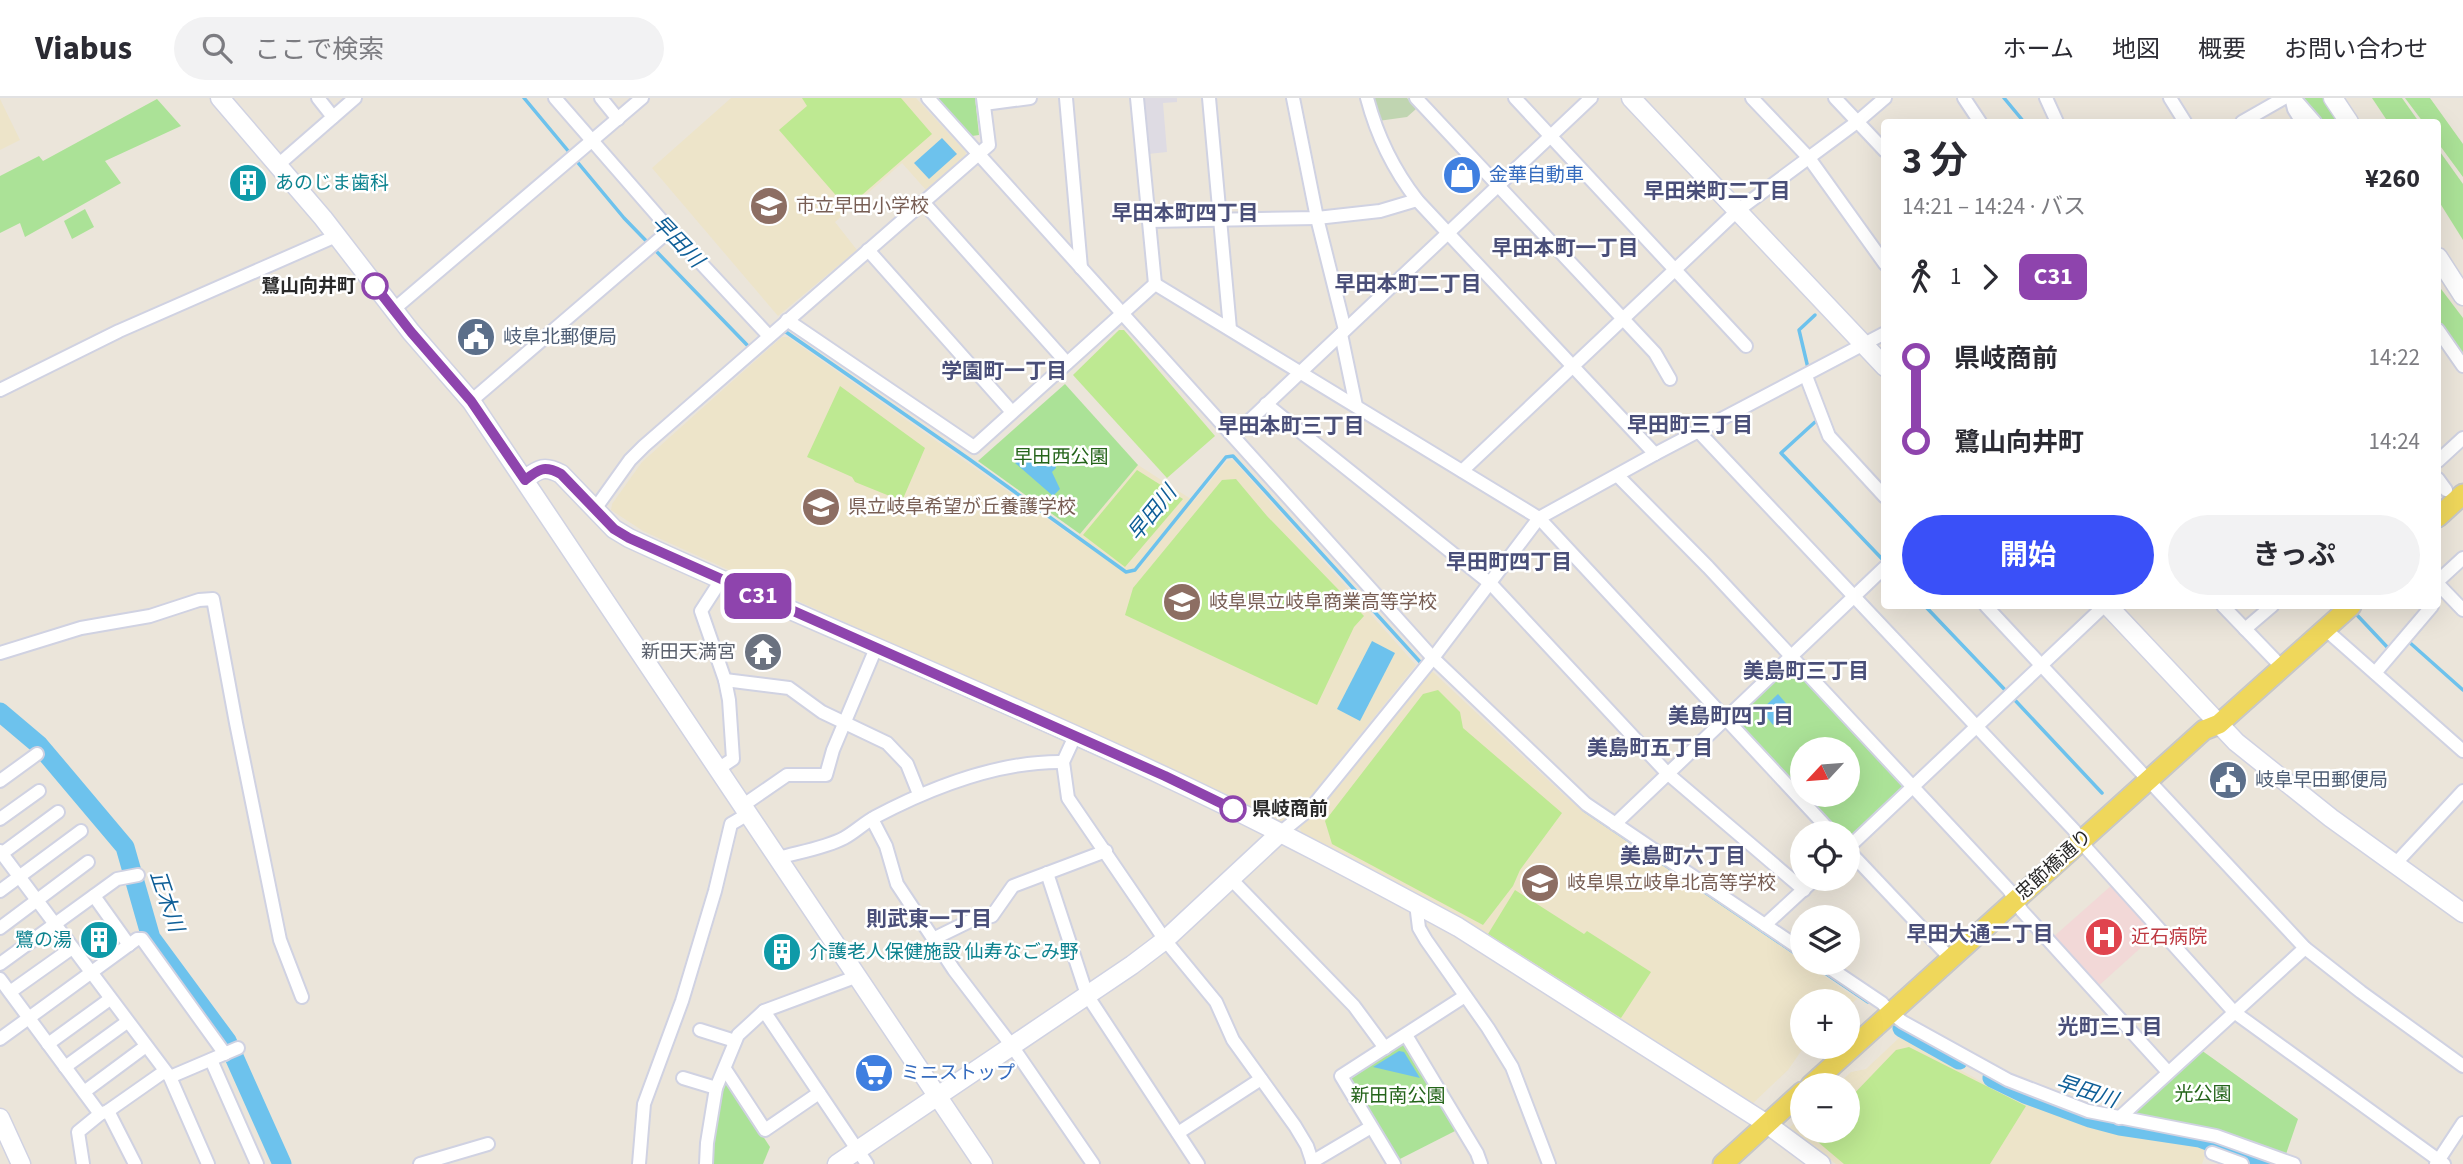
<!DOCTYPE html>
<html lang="ja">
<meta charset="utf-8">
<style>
body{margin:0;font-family:"Source Sans 3","Noto Sans JP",sans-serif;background:#f2f2f3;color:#2b2b33;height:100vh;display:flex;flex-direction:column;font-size:26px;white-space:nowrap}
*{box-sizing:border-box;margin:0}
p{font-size:23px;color:#7c7c81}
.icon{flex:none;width:38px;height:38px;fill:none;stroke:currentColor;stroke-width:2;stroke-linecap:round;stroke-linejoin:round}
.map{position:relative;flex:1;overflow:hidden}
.details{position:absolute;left:1881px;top:21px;width:560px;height:490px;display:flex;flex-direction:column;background:#fff;border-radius:7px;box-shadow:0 7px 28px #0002}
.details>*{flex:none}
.badge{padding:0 14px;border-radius:10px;font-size:24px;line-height:46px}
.needle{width:46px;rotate:244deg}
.controls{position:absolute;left:1790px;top:639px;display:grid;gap:14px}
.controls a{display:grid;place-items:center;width:70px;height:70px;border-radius:50%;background:#fff;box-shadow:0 7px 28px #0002;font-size:35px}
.map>.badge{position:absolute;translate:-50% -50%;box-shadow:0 0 0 4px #fff}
.legs{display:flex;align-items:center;gap:10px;height:77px;padding:0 21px;font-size:23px}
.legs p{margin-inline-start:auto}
.overview{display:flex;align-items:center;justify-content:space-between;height:119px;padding:0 21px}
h1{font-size:38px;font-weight:700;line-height:52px}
.button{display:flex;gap:14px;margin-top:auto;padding:14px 21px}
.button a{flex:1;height:80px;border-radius:42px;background:#3a50f8;color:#fff;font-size:28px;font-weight:700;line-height:80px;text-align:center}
.button a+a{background:#f2f2f3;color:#2b2b33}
ul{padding:0 21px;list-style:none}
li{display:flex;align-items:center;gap:24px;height:84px;font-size:26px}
li i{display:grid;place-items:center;width:10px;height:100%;margin:0 9px;background:currentColor}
li i::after{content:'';width:18px;height:18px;margin:-9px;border:5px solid;border-radius:50%;background:#fff}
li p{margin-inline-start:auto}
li:first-child i{background:linear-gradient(#0000 50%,currentColor 0)}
li:last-child i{background:linear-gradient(currentColor 50%,#0000 0)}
header{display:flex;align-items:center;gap:42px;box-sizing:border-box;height:98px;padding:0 35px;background:#fff;border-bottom:2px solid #e1e1e2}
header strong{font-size:33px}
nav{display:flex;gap:38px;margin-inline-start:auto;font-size:24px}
.search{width:490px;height:63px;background:#f2f2f3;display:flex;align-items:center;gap:18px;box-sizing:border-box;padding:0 24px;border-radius:38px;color:#7c7c81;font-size:26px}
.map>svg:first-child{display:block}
.industrial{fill:#dedbe3}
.education{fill:#ede4c9}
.medical{fill:#f2d8d7}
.green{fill:#abe297;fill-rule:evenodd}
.cemetery{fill:#c0d5b1}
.pitch{fill:#bee992}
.water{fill:#6dc2ed}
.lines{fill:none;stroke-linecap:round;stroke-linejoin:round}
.stream{stroke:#6dc2ed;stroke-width:3.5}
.river{stroke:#6dc2ed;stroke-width:19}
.street-casing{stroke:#d0d2e2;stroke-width:16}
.secondary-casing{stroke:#d0d2e2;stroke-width:21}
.primary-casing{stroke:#c7c7c7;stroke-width:23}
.street{stroke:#fff;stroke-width:12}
.secondary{stroke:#fff;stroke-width:18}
.primary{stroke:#efd75b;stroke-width:19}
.line-1-casing{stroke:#fff;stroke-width:16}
.line-1{stroke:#8e44ad;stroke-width:10}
.stop-1-dot{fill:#fff;stroke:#8e44ad;stroke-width:3.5}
.labels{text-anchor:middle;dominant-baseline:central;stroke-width:5;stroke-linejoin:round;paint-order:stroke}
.shop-label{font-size:19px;fill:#366cbe;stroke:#fff;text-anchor:start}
.culture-label{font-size:19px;fill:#0d838f;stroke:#fff;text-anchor:start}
.education-label{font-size:19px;fill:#785e54;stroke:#fff;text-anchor:start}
.stop-label{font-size:19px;font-weight:bold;fill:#292929;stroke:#fff;text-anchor:end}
.service-label{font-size:19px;fill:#4e5e75;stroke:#fff;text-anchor:start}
.park-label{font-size:19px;fill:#24641a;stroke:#fff}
.worship-label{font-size:19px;fill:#5b616d;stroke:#fff;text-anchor:end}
.street-label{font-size:19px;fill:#292929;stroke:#fff}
.health-label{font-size:19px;fill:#be3a42;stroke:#fff;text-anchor:start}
.neighbourhood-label{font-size:21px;font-weight:bold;fill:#4a4f79;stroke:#fff}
.water-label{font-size:21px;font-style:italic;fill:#0e5e97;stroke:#fff}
</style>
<header>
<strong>Viabus</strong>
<div class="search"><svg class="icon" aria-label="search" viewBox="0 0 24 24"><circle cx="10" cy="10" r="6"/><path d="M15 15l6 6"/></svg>ここで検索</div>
<nav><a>ホーム</a><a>地図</a><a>概要</a><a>お問い合わせ</a></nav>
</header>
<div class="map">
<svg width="2463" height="1066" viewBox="0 0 2463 1066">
<rect width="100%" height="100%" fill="#ebe5da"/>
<!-- industrial -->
<path class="industrial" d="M1144 0H1177V4L1163 5 1167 54 1148 56Z"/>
<!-- education -->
<g class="education">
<path d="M731 0H916L966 54 965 59 926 92 902 65 835 124 857 152 778 218 652 70Z"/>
<path d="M0 1 20 42 0 52Z"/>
<path d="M782 239H788L1076 441 1138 367 1194 403 1227 363 1233 362 1416 567 1306 704 1283 724 1275 723 1190 680 643 433 611 412 612 406 642 364Z"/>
<path d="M1433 574 1566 699 1857 901 1848 908V903H1802L1804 949 1788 972 1750 1008 1302 737 1300 730 1427 575Z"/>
<path d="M1900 939 2006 997 2096 1028 2207 1051 2202 1066H1836L1789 1030 1802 1018V1032H1848V987H1837L1851 974 1866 971Z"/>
</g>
<!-- medical -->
<path class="medical" d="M2112 787 2156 836 2095 891 2051 841Z"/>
<!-- green -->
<g class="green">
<path d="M938 0H975L979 37 972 38Z"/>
<path d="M2304 0H2325L2341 24H2324Z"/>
<path d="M2372 0H2402L2419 24H2388Z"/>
<path d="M2405 0H2430L2463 46V79L2438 45V24H2423Z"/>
<path d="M157 1 181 28 105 63 121 85 25 139 20 125 0 135V78L39 58 43 63Z"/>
<path d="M2438 51 2463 86V142L2438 102Z"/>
<path d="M85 111 94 129 72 141 64 123Z"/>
<path d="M2438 187 2463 220V262L2438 223Z"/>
<path d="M1065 286 1138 367 1080 436 978 363Z"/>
<path d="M1787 568 1792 569 1904 687V691L1848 742V735H1839L1734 623 1733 620ZM1802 651H1848V696H1802Z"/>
<path d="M1402 945 1406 946 1457 1032 1398 1062 1351 985 1352 980Z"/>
<path d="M2201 952 2298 1021 2286 1056 2280 1054 2279 1058 2120 1016Z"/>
<path d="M723 985H728L770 1049 763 1066H713V1042Z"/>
</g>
<!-- cemetery -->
<path class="cemetery" d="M1372 0H1407L1416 11 1407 19 1378 23Z"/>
<!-- pitch -->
<g class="pitch">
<path d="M802 0H901L932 36 847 110 779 32 807 8Z"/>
<path d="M1119 232H1124L1215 338 1167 380 1073 277Z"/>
<path d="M840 288 925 350 902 403 855 384 852 379 807 359Z"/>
<path d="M1137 372 1183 401 1125 469 1083 437Z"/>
<path d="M1236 381 1267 418 1364 518 1354 529 1317 607 1125 517 1133 490 1222 382Z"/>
<path d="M1438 592 1460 614 1463 630 1562 715 1520 772 1513 788 1483 827 1332 746 1325 723 1423 596Z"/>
<path d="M1515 792 1584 836 1587 833 1651 874 1621 920 1488 836Z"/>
<path d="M1909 949 2026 1008 1990 1066H1844L1812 1039 1818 1033 1848 1032V1002L1896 952Z"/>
</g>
<!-- water -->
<g class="water">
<path d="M942 40 957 56 929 81 914 65Z"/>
<path d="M1044 351 1048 360 1055 365 1056 370 1052 374 1060 391 1053 398 1015 365Z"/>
<path d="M1372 543 1395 555 1360 623 1337 611Z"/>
<path d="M1778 596 1791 611 1773 627 1761 612Z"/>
<path d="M1399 953 1404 954 1420 980 1373 969Z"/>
</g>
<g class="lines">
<!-- stream -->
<g class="stream">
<path d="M524 0 624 120 750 250"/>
<path d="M2004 0 2024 24"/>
<path d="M783 234H786L969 361 1126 474 1135 472 1226 359 1233 358 1421 565 1425 566"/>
<path d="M1808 270 1799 232 1815 217"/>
<path d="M1815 324 1781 355 1885 464"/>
<path d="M1925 508 2007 594"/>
<path d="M2357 517 2389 551"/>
<path d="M2408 543 2463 592"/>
<path d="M2012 599 2102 695"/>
<path d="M1584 712 1802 860"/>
<path d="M1809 864 1868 904"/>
</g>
<!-- river -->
<g class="river">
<path d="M0 614 39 647 125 749 151 840 227 943 282 1066"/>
<path d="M1902 930 1959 962"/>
<path d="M1992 980 2025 996 2090 1020 2120 1028 2200 1040 2269 1066"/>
</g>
<defs>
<g id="street">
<path d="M318 0 333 19"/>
<path d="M601 0 618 21"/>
<path d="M928 0 1433 560 1586 706 1802 852"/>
<path d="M1066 0 1081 170"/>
<path d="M1137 0 1155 186"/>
<path d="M1209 0 1230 231"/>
<path d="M1293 0 1317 120 1345 232"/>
<path d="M1367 0C1377 38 1393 71 1417 102L1655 356"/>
<path d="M1416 0 1655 255 1670 281"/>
<path d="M1515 0 1746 248"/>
<path d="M1752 0 1809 60 1885 166"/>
<path d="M1835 0 1885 53"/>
<path d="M1964 0 1980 24"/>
<path d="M2046 0 2057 24"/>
<path d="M2170 0 2185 24"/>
<path d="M2294 0 2315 24"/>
<path d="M2292 3 2294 11 2302 24"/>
<path d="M984 6 1030 0"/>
<path d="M2242 24 2284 0"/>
<path d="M278 67 355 0"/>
<path d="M923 104 1067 265"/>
<path d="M1149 123 1317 120 1380 113 1417 102"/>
<path d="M670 132 769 238"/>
<path d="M868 152 1012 314"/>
<path d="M1155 186 1539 420 1832 735"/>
<path d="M393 212 642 0"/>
<path d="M787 222 974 349 1155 186"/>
<path d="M2438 232 2463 268"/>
<path d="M1341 236 1356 308"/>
<path d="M1806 278 1829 338 1885 399"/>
<path d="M0 292 119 233 336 138"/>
<path d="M471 303 670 132 555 0"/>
<path d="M1266 306 1491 486 1667 675 1804 792"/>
<path d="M1699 334 2074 732 2088 752 2234 914 2444 1066"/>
<path d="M1233 338 1591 0"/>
<path d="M2438 363 2463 340"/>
<path d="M1462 373 1737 113 1857 24 1885 0"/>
<path d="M1618 378 1708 469 2009 792 2022 813 2168 974"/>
<path d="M2438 381 2446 392"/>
<path d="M595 411 630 362 644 348 989 47 983 0"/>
<path d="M2438 483 2463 460"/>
<path d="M2438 486 2463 512"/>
<path d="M1986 508 2305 850 2361 894 2463 968"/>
<path d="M2223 508 2275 562"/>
<path d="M2245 531 2272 508"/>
<path d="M2325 531 2463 653"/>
<path d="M0 555 81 530 150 518 199 502 213 501 236 625 280 842 302 899"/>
<path d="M2375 575 2432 508"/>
<path d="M725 582 789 590 822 614 887 645 907 666 919 696"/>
<path d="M1075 638 1063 664 1068 700 1165 842 1216 904 1233 942 1295 1028 1307 1048 1313 1066"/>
<path d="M718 671 733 661 729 602 725 582 701 513 721 482"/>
<path d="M0 683 37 656"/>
<path d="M742 708 787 677H826L833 652 876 550"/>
<path d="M0 721 39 693"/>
<path d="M872 721 886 748 897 786 954 872 1012 948 1093 1066"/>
<path d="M1615 726 1885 469"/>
<path d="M1280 735 1312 709 1433 560 1539 420 1655 356 1885 235"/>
<path d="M1848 750 2104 508"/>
<path d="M1848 752 1951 861"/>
<path d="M0 753 170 979 208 1066"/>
<path d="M0 757 58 714"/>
<path d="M778 760C799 754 825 750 844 740 855 734 864 725 875 719 932 689 998 663 1063 664"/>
<path d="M2396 765 2463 693"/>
<path d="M1047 775 1087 897 1198 1066"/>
<path d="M1231 781 1354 908 1385 950"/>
<path d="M0 793 81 733"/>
<path d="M94 798 129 847"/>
<path d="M1416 806 1419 830 1426 842 1488 930 1512 969 1549 1066"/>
<path d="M1765 827 1816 780"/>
<path d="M0 830 88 764"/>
<path d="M933 841 972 822 992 818 1013 788 1106 753"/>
<path d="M1821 864 1882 905 1891 915 1903 924 2008 982 2088 1013 2216 1038 2294 1066"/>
<path d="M0 866 117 781 138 777"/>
<path d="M0 881 100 1016"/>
<path d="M10 894 72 850"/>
<path d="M764 913 867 1066"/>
<path d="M700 932 735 943"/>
<path d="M1406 937 1477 1055 1481 1066"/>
<path d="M0 941 137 841H142L225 956"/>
<path d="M48 946 110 901"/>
<path d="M211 962 257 1066"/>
<path d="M65 969 127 924"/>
<path d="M725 971 765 1032 819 995"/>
<path d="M170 979 238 950"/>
<path d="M683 980 716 990"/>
<path d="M84 994 146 948"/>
<path d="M108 1013 135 1066"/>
<path d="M2119 1020 2305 850"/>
<path d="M1178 1035 1261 981"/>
<path d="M2212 1055 2242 1066"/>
<path d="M1312 1064 1371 1029"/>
<path d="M83 1066 78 1034 100 1016 108 1013 165 973"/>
<path d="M420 1066 488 1046"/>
<path d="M639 1066 644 1006 682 903 715 793 731 726 748 716"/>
<path d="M706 1066 707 1045 716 990 738 937 764 913 858 878"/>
<path d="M1394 1066 1341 978 1465 898"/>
<path d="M2436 1066 2463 1025"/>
</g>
<g id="secondary">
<path d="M220 0 323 120 411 234 471 303 983 1066"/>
<path d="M1631 0 1885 269"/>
<path d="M2333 0 2349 24"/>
<path d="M2438 159 2463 198"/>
<path d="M525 381C539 371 544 367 561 376L614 431 629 440C807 522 989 595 1166 679 1265 725 1362 777 1458 829L1767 1026 1821 1066"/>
<path d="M2108 508 2236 644 2331 720 2463 815"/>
<path d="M0 1020 21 1066"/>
<path d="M837 1066 1132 867 1165 842 1280 735"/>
</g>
<g id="primary">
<path d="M2438 419 2463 396"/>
<path d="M1811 987 2204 632 2219 626 2351 508"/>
<path d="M1723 1066 1802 994"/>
</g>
</defs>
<!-- street casing -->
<use href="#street" class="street-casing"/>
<!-- secondary casing -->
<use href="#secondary" class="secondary-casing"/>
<!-- primary casing -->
<use href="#primary" class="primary-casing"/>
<!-- street -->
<use href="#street" class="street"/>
<!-- secondary -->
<use href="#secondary" class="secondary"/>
<!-- primary -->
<use href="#primary" class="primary"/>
</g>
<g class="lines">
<defs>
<path id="line-1" d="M375 188 411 234 471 303 525 382C539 371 544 367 561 376L614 431 629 440 1165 678 1233 711"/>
</defs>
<!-- line-1 casing -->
<use href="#line-1" class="line-1-casing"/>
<!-- line-1 -->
<use href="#line-1" class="line-1"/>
</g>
<!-- icons -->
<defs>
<symbol id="shop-disc" viewBox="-11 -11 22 22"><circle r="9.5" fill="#3f7fe0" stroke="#fff"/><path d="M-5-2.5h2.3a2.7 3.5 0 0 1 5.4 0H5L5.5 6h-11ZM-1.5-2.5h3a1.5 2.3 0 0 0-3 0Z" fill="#fff"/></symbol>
<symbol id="building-disc" viewBox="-11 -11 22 22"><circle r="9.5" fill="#0f9aa8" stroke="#fff"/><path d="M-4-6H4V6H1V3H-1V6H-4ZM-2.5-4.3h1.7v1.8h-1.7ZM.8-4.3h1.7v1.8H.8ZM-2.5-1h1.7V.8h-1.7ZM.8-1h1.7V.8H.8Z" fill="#fff"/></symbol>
<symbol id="school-disc" viewBox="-11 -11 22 22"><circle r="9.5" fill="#8d6e63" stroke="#fff"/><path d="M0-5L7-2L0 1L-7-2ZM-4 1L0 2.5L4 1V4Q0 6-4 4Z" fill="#fff"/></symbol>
<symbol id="civic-disc" viewBox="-11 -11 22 22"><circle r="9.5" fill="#5c6f8a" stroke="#fff"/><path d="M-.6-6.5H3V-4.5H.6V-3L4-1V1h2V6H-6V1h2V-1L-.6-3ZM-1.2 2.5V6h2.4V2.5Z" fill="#fff"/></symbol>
<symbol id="temple-disc" viewBox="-11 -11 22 22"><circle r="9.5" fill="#6b7280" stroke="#fff"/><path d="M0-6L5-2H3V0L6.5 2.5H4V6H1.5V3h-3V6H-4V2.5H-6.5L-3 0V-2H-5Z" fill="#fff"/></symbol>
<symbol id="hospital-disc" viewBox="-11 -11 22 22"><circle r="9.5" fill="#e0444e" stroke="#fff"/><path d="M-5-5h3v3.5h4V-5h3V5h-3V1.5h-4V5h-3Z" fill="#fff"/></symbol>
<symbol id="supermarket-disc" viewBox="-11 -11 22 22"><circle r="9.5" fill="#3f7fe0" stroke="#fff"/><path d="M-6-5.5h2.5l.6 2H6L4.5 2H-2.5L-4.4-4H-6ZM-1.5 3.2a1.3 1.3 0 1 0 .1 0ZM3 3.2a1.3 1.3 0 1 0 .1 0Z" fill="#fff"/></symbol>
</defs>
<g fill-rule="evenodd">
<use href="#shop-disc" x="1440" y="55" width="44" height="44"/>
<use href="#building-disc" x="226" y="63" width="44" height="44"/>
<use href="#school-disc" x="747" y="86" width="44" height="44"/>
<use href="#civic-disc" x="454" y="217" width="44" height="44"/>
<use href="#school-disc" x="799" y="387" width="44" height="44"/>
<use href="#school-disc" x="1160" y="482" width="44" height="44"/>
<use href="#temple-disc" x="741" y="532" width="44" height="44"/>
<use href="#civic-disc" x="2206" y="660" width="44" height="44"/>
<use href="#school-disc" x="1518" y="763" width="44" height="44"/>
<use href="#hospital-disc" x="2082" y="817" width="44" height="44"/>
<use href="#building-disc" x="77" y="820" width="44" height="44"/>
<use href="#building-disc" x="760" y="832" width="44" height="44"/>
<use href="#supermarket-disc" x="852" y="953" width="44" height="44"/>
</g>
<!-- markers -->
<g class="stop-1-dot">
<circle cx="375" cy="188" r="12"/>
<circle cx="1233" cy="711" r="12"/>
</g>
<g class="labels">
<!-- shop labels -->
<g class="shop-label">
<text x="1489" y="77">金華自動車</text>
<text x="901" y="975">ミニストップ</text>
</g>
<!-- culture labels -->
<g class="culture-label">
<text x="275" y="85">あのじま歯科</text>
<text x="72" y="842" text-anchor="end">鷺の湯</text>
<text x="809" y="854">介護老人保健施設 仙寿なごみ野</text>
</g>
<!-- education labels -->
<g class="education-label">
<text x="796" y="108">市立早田小学校</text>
<text x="848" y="409">県立岐阜希望が丘養護学校</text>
<text x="1209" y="504">岐阜県立岐阜商業高等学校</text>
<text x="1567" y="785">岐阜県立岐阜北高等学校</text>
</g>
<!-- stop labels -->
<g class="stop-label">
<text x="356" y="188">鷺山向井町</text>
<text x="1252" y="711" text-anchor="start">県岐商前</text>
</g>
<!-- service labels -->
<g class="service-label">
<text x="503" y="239">岐阜北郵便局</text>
<text x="2255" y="682">岐阜早田郵便局</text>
</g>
<!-- park labels -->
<g class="park-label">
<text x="1061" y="359">早田西公園</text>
<text x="2203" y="996">光公園</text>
<text x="1398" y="998">新田南公園</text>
</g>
<!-- worship labels -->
<g class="worship-label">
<text x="736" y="554">新田天満宮</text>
</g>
<!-- street labels -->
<g class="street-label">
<text transform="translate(2054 767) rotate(-42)">忠節橋通り</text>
</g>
<!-- health labels -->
<g class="health-label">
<text x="2131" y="839">近石病院</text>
</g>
<!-- neighbourhood labels -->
<g class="neighbourhood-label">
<text x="1717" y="93">早田栄町二丁目</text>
<text x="1185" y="115">早田本町四丁目</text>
<text x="1565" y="150">早田本町一丁目</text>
<text x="1408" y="186">早田本町二丁目</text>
<text x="1004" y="273">学園町一丁目</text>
<text x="1690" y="327">早田町三丁目</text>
<text x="1291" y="328">早田本町三丁目</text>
<text x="1509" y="464">早田町四丁目</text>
<text x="1806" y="573">美島町三丁目</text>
<text x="1731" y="618">美島町四丁目</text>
<text x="1650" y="650">美島町五丁目</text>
<text x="1683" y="758">美島町六丁目</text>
<text x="929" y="821">則武東一丁目</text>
<text x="1980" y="836">早田大通二丁目</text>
<text x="2110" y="929">光町三丁目</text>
</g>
<!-- water labels -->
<g class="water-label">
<text transform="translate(678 143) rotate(46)">早田川</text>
<text transform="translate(1152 415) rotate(-51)">早田川</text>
<text transform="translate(167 803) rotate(71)">正木川</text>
<text transform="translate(2087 993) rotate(18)">早田川</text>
</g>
</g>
</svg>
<div class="controls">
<a><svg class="needle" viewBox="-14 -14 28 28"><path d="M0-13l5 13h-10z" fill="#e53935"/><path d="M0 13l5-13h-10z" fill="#7c7c81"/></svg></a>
<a><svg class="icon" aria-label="locate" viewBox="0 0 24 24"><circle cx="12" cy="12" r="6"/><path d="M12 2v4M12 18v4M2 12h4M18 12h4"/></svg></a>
<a><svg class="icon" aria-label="layers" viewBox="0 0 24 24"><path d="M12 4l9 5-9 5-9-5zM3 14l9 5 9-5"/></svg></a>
<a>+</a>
<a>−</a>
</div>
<b class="badge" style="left:758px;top:498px;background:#8e44ad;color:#fff">C31</b>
<section class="details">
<div class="overview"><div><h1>3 分</h1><p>14:21 – 14:24 · バス</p></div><b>¥260</b></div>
<div class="legs"><svg class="icon" aria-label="walk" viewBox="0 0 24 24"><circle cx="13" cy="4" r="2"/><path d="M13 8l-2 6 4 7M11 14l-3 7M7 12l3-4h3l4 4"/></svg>1<svg class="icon" aria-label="forward" viewBox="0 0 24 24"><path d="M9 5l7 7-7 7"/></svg><b class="badge" style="background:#8e44ad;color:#fff">C31</b></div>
<ul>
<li><i style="color:#8e44ad"></i><b>県岐商前</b><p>14:22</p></li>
<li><i style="color:#8e44ad"></i><b>鷺山向井町</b><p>14:24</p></li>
</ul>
<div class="button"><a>開始</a><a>きっぷ</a></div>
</section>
</div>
